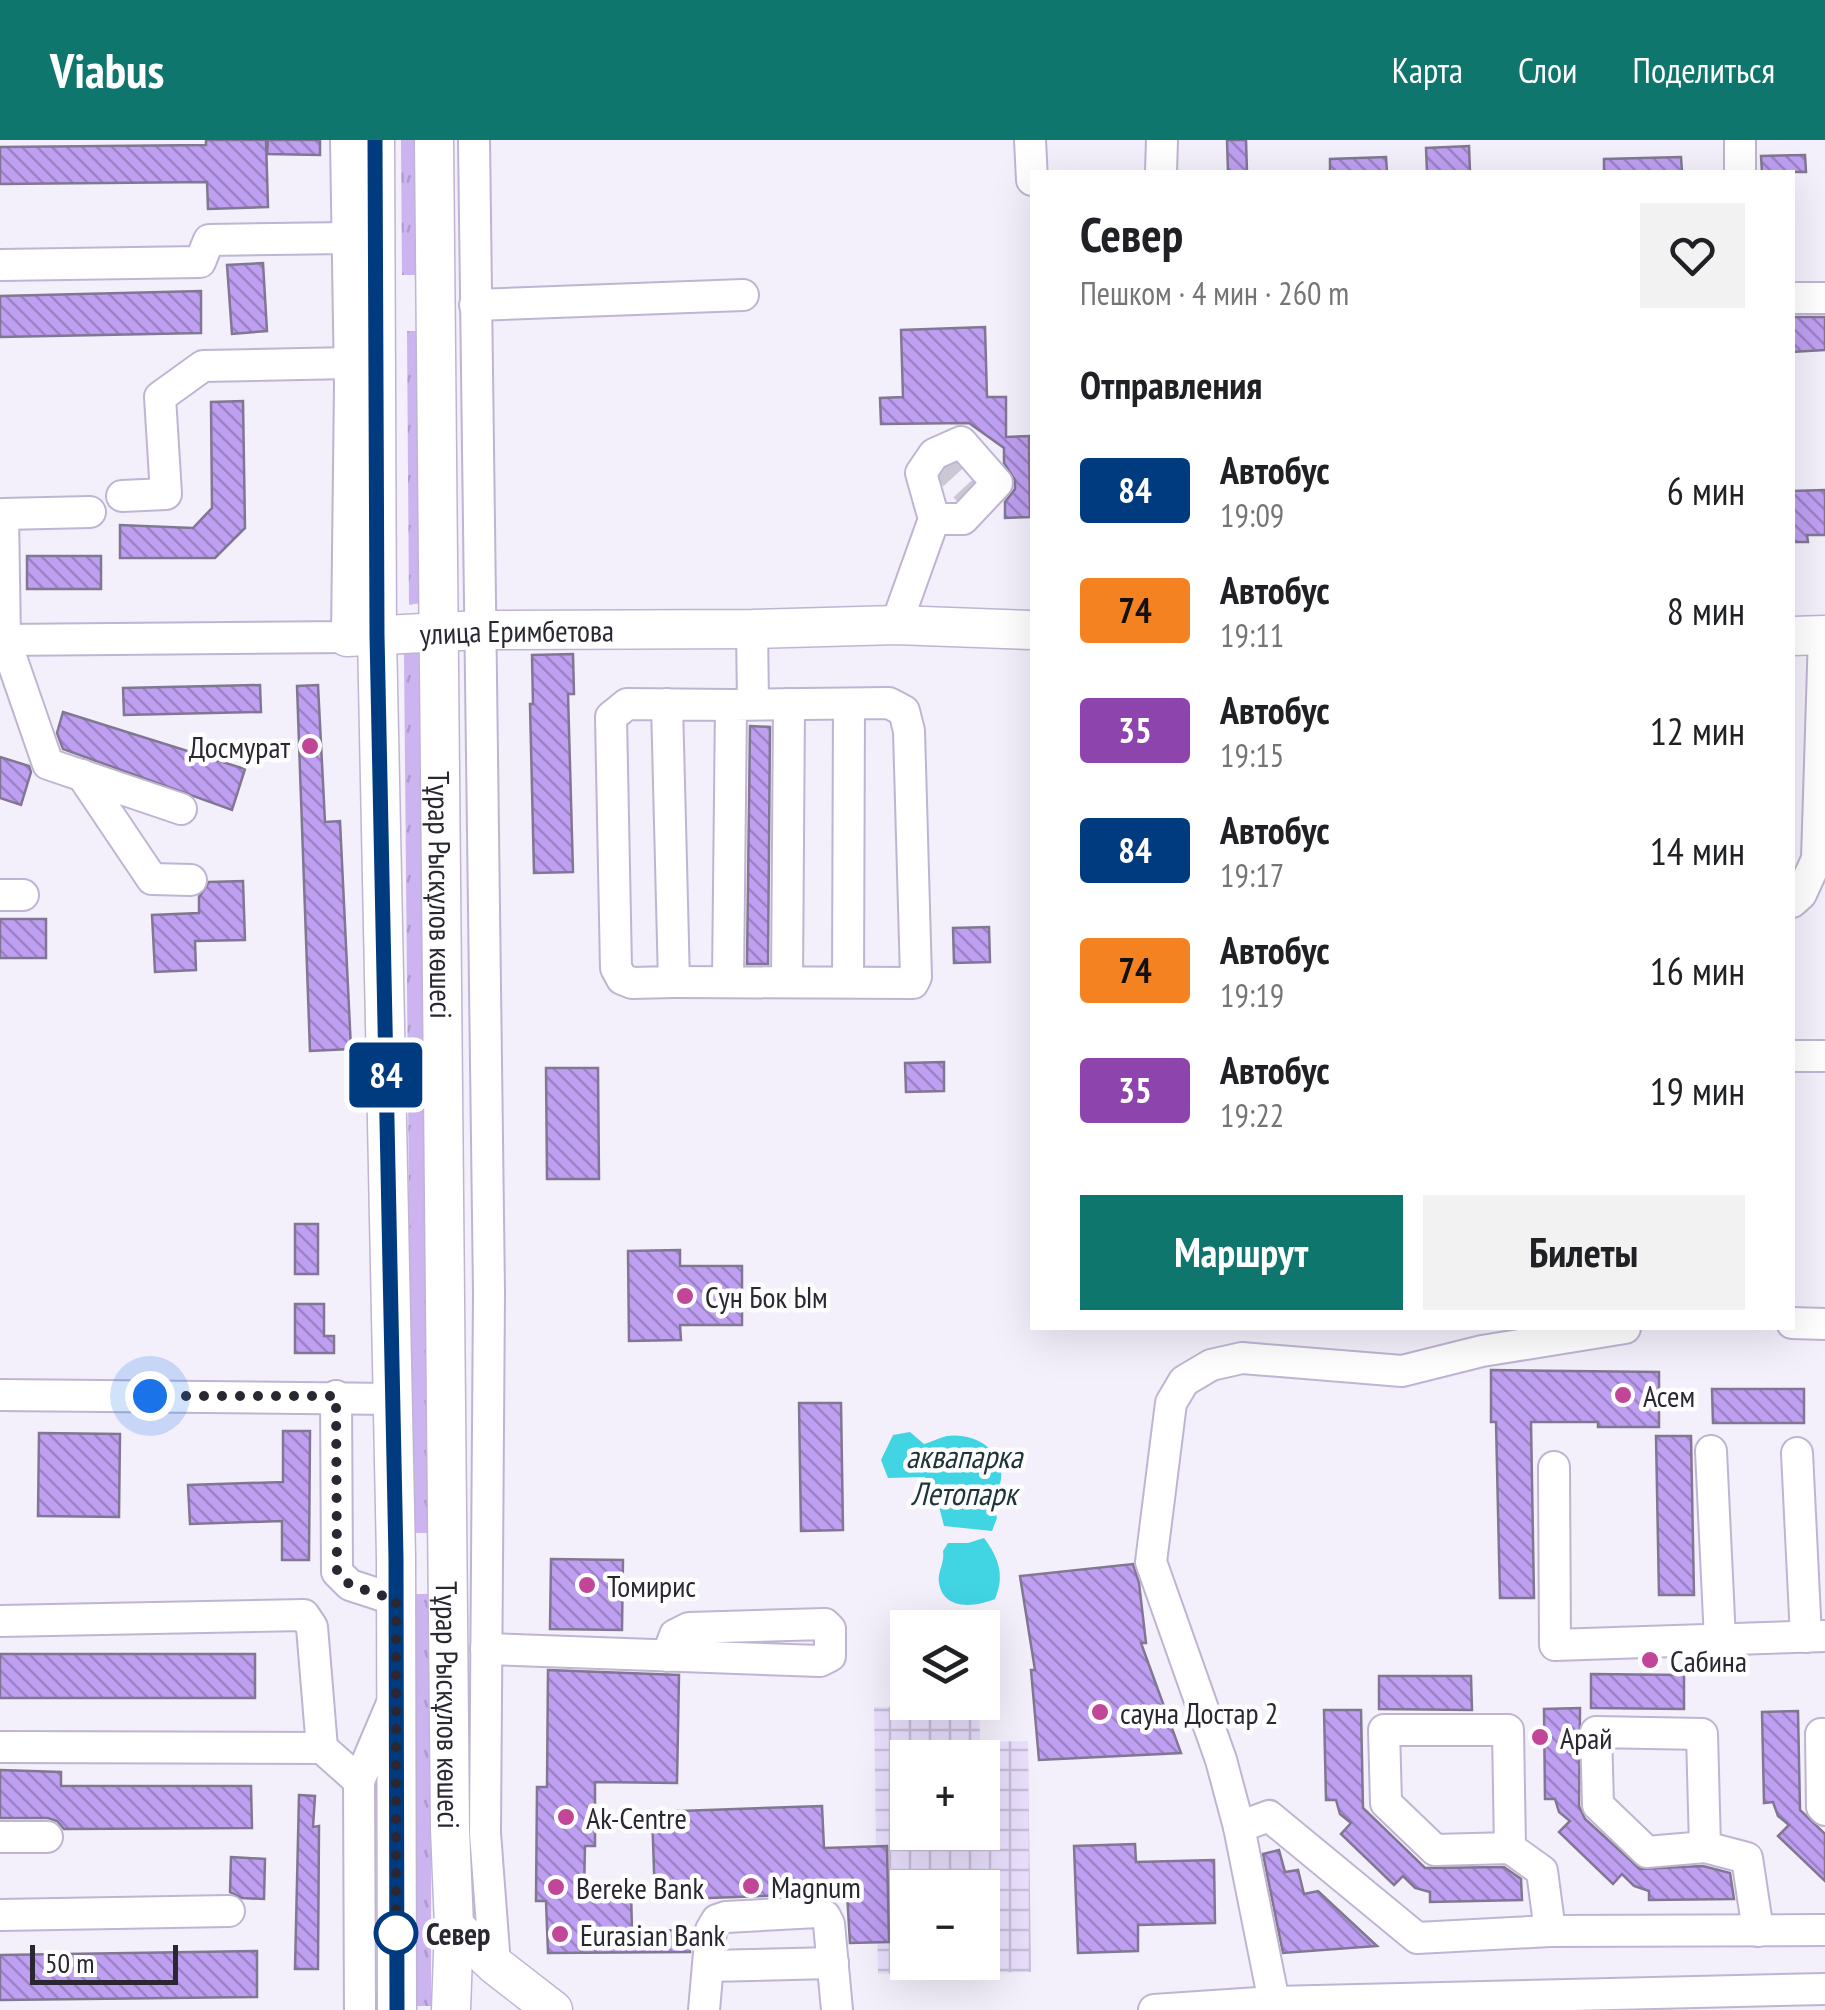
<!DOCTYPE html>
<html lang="ru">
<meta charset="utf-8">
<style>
body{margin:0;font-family:"PT Sans Narrow",sans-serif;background:#f2f2f2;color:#202124;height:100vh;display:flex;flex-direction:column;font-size:38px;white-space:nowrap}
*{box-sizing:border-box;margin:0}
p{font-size:32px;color:#757577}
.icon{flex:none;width:55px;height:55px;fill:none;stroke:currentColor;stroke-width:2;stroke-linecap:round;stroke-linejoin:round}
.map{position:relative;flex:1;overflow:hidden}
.side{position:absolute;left:1030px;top:30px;width:765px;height:1160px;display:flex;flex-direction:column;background:#fff;border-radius:0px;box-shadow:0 10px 40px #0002}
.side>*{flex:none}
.badge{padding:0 20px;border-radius:8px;font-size:35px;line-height:65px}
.fabs{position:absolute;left:890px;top:1470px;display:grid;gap:20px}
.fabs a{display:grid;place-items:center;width:110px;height:110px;border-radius:0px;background:#fff;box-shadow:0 10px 40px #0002;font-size:50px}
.scale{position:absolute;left:30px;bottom:25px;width:148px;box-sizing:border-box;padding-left:10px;border:5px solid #2b2732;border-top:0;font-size:28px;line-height:35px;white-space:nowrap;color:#2b2732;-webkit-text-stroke:8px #fefefe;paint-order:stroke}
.you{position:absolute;width:50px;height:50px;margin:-25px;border:8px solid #fff;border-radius:50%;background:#1a73e8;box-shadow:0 0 0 15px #1a73e833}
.map>.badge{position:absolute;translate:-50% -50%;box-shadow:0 0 0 5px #fff}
h2{padding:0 50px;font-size:38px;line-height:90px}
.round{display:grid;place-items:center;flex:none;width:105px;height:105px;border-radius:0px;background:#f2f2f2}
.summary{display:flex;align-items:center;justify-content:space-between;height:170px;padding:0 50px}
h1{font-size:48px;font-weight:700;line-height:75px}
.cta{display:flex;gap:20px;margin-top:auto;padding:20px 50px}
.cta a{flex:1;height:115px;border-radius:0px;background:#0f766e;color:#fff;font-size:40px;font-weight:700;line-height:115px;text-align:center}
.cta a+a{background:#f2f2f2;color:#202124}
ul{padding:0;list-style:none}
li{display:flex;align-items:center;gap:30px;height:120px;padding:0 50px}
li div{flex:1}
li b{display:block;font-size:38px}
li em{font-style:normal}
li .badge{min-width:110px;font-weight:700;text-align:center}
header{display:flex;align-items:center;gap:60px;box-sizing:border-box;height:140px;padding:0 50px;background:#0f766e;color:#fff}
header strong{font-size:48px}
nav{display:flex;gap:55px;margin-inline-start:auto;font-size:35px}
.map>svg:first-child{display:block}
.industrial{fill:url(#industrial-grid);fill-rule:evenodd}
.grass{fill:url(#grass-tufts)}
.water{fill:#41d4e3}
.building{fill:url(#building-back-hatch);stroke:#817792;stroke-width:2.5}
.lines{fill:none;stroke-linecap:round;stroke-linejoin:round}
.minor-tunnel{stroke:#cbc7d3;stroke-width:30;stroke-dasharray:30 15;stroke-linecap:butt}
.minor-casing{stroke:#bfb5d2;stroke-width:34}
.major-casing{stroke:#bfb5d2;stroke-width:41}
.minor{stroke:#fff;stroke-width:30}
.major{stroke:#fff;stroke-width:38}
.line-casing{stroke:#fff;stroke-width:22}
.line{stroke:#003b80;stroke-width:15}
.walk{stroke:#2b2732;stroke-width:10;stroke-dasharray:0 18}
.poi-dot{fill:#c14697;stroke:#fefefe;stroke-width:4}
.stop-dot{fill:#fff;stroke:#003b80;stroke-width:5}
.labels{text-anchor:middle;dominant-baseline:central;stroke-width:9;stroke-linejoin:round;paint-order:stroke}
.street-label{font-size:30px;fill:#2b2732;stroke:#fefefe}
.poi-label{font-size:30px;fill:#2b2732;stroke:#fefefe;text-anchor:start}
.stop-label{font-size:30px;font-weight:bold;fill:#2b2732;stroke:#fefefe;text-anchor:start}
.water-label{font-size:32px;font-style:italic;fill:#1d3538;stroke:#fefefe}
</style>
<header>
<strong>Viabus</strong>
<nav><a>Карта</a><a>Слои</a><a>Поделиться</a></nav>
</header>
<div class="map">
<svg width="1825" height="1870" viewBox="0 0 1825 1870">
<defs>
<pattern id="industrial-grid" width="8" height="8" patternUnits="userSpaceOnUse" patternTransform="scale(2.5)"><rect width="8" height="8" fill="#e9dffd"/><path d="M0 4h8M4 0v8" fill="none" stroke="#c8bfd9"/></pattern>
<pattern id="grass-tufts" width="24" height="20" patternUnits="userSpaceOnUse" patternTransform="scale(2.5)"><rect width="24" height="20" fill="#cbb4f0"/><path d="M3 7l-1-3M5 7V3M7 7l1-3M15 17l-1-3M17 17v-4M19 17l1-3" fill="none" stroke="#ae9bce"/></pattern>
<pattern id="building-back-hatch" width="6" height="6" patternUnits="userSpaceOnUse" patternTransform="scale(2.5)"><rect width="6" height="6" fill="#bf9ff2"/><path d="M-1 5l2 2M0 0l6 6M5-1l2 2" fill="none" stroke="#9b82c5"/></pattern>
</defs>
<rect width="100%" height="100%" fill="#f3effb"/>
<!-- industrial -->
<path class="industrial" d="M979 1566 980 1602 1028 1601 1031 1832 878 1834 874 1567ZM908 1618H982V1692H908ZM908 1748H982V1822H908Z"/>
<!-- grass -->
<g class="grass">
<path d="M401 0H419L420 135H402Z"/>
<path d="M407 191H424L427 462 409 465Z"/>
<path d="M404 511H419L428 1393H412Z"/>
<rect x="415" y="1454" width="16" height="412"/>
</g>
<!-- water -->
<g class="water">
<path d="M910 1292 924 1304C931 1302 939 1298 947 1296 972 1292 1005 1309 1001 1338 1001 1345 994 1354 992 1360L997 1378 992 1391 944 1386 936 1355 925 1337 888 1338 881 1320 893 1295Z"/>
<path d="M984 1398C999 1418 1005 1436 995 1459 975 1467 944 1471 939 1443 937 1432 945 1423 943 1411L948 1403H968Z"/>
</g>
<!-- building -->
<g class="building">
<path d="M206 0H266L268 67 208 69 207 42 0 44V7L206 5Z"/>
<path d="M268 0H320V15L267 14Z"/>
<path d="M1227 0H1246L1247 32H1228Z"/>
<path d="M1469 6 1470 32H1427L1426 8Z"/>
<path d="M1805 15 1806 32H1762L1761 16Z"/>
<path d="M1386 17 1387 32H1330V19Z"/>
<path d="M1681 17 1682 32H1604V19Z"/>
<path d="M263 123 267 191 232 194 227 125Z"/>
<path d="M201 151V193L0 197V156Z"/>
<path d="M1792 177H1825V210L1792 212Z"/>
<path d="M985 187 987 257H1006V297L1029 296 1030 377 1005 378V362L1015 349V340L1004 323V308L969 283 881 284 880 258 903 257 901 190Z"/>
<path d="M243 261 245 388 215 418H120V385L193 388 212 368 211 262Z"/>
<path d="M1825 350V395H1807L1808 402H1792V351Z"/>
<rect x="27" y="416" width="74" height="33"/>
<path d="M573 514 574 554H568L573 732 534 733 530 564H533L532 515Z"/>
<path d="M260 545 261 572 124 575 123 548Z"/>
<path d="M318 545 325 682 340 681 351 909 310 911 297 546Z"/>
<path d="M63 572 245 629 232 670 63 609 57 593Z"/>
<path d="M750 586 770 587 768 824H747Z"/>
<path d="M0 617 29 626 31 632 21 665 0 658Z"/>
<path d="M243 741 245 800 195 801 196 830 155 832 152 775 199 773V757L209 742Z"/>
<rect x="0" y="779" width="46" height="39"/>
<path d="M989 787 990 822 954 823 953 788Z"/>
<path d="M944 922V951L906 952 905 923Z"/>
<path d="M546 928H598L599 1039H547Z"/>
<rect x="295" y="1084" width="23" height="50"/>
<path d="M680 1110V1126H742V1185H680L681 1200 629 1201 628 1111Z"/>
<path d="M295 1164H324V1196H334V1213H295Z"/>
<path d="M1491 1230 1659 1232V1287H1598V1282H1531L1534 1458H1500L1496 1282H1491Z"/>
<path d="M1712 1249H1804V1283H1713Z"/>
<path d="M799 1263H841L843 1390 801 1391Z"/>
<path d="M283 1291H310L309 1420H282V1381L190 1384 188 1345 283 1342Z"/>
<path d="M39 1293 120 1294 119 1377 38 1376Z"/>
<path d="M1656 1296H1691L1694 1455H1659Z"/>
<path d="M551 1419 623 1420 622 1490 550 1489Z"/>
<path d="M1133 1424 1139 1443 1146 1503H1141L1181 1613 1039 1620 1031 1530H1035L1020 1436Z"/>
<rect x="0" y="1514" width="255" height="44"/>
<path d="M548 1530 679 1535 677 1643 595 1642V1706H585L584 1752 631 1751 632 1791 689 1790 690 1812 548 1813 546 1761H536L537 1647H547Z"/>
<path d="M1591 1534 1684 1535V1569L1591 1568Z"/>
<path d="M1379 1536H1471L1472 1570 1379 1569Z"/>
<path d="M1580 1568 1579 1666 1585 1679 1640 1729 1703 1726 1730 1733 1734 1759 1649 1760V1751L1634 1746 1622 1734 1613 1744 1559 1692 1570 1681 1559 1672 1555 1659H1545L1544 1569Z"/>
<path d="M1324 1570H1361L1363 1668 1425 1728 1504 1727 1521 1739 1522 1760 1430 1762V1752L1415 1748 1403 1736 1394 1745 1341 1694 1351 1683 1340 1674 1336 1660H1326Z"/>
<path d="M1798 1571 1800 1670 1825 1694V1741L1778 1696 1789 1685 1778 1676 1773 1662 1764 1663 1762 1572Z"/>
<path d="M0 1630 61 1632V1646H251L252 1688 64 1689 57 1681 48 1678H0Z"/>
<path d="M299 1655 315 1656 313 1687 319 1686 318 1829H295Z"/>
<path d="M822 1666 824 1708 887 1706 889 1802 850 1803 847 1753 655 1760 652 1672Z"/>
<path d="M1135 1704 1136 1722 1214 1720 1215 1783 1138 1785V1811L1078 1813 1074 1706Z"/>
<path d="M1279 1710 1285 1732 1298 1730 1304 1754 1318 1751 1377 1806 1283 1813 1263 1714Z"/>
<path d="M231 1717 265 1719 264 1759 242 1758 230 1752Z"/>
<path d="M257 1811V1857L0 1860V1815Z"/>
</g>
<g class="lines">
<!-- minor-tunnel -->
<path class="minor-tunnel" d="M934 314 980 364"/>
<defs>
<g id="minor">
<path d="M474 0 489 1153 485 1693 495 1825"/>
<path d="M1030 0 1032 40"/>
<path d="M1740 0V32"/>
<path d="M1161 32 1162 0"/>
<path d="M0 125 200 122 209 100 348 98"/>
<path d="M1792 158H1825"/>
<path d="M475 165 743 155"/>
<path d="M122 356 166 354 160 257 203 226 350 223"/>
<path d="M90 372 3 374 5 500 48 624 181 669"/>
<path d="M896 485 934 379 921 333 934 314 961 302 997 343 963 379H934"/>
<path d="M752 489 753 563"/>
<path d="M0 500 347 497 350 244 346 0"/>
<path d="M667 564 674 842 632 843 622 839 616 828 611 577 627 564 731 565"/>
<path d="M82 635 152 739 191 740"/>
<path d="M0 755H23"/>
<path d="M1792 762 1801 754 1817 719 1824 495"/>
<path d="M787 841 789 564"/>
<path d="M674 842 913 843 916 837 909 591 904 571 889 563 731 565 728 840"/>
<path d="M848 842 849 565"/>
<path d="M1792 916H1825"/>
<path d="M1792 1183 1825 1184"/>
<path d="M0 1255 393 1259"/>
<path d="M336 1256 337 1432 350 1445 396 1460"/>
<path d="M1711 1311 1720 1500"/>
<path d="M1797 1313 1806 1497"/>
<path d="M1554 1327 1555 1505 1825 1496"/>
<path d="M0 1481 304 1475 312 1487 322 1608 359 1641"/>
<path d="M486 1509 820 1521 830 1516V1489L825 1484 689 1488 675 1495 667 1516"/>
<path d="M1825 1594H1821L1822 1667 1825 1670"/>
<path d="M0 1607 322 1608"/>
<path d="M1239 1687 1269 1676 1417 1798 1550 1791 1825 1790"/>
<path d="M0 1697H47"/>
<path d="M1705 1707 1702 1594 1596 1592 1598 1665 1647 1712 1705 1707 1747 1718 1758 1791"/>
<path d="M1510 1708 1508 1590H1384L1386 1663 1435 1710 1510 1708 1542 1731 1550 1791"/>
<path d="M0 1775 229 1771"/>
<path d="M708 1826 833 1823"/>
<path d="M1274 1862 1239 1687 1221 1620 1151 1422 1171 1263 1184 1241 1211 1225 1242 1218 1402 1231 1482 1211 1625 1188"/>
<path d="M360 1870 359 1641 393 1561"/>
<path d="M704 1870 711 1790 717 1780 726 1777 817 1772 825 1776 829 1784 837 1870"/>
<path d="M1154 1870 1274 1862 1825 1849"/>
</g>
<g id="major">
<path d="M375 0 377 495 396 1418 397 1870"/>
<path id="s1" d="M434 0 450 1689 454 1786 451 1870"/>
<path d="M1792 496 1825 495"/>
<path id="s2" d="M347 497 479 490 752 489 896 485 1032 490"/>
<path d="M454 1786 495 1825 553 1870"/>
</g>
</defs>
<!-- minor casing -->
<use href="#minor" class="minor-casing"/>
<!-- major casing -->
<use href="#major" class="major-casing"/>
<!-- minor -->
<use href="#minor" class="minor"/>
<!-- major -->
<use href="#major" class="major"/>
</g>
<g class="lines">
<defs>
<path id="line" d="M375 0 377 495 396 1418 397 1870"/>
</defs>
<!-- line casing -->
<use href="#line" class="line-casing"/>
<!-- line -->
<use href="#line" class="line"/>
<!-- walk -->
<path class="walk" d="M150 1256H336L337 1432 350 1445 396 1460V1793"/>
</g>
<!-- markers -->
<g class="poi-dot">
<circle cx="310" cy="606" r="10"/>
<circle cx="685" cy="1156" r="10"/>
<circle cx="1623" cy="1255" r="10"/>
<circle cx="587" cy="1445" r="10"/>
<circle cx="1650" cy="1520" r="10"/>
<circle cx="1100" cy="1572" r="10"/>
<circle cx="1540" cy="1597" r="10"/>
<circle cx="566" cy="1677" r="10"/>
<circle cx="751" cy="1746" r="10"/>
<circle cx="556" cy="1747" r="10"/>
<circle cx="560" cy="1794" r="10"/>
</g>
<circle class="stop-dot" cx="396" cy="1793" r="20"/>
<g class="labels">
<!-- street labels -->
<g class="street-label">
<text stroke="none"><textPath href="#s2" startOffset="170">улица Еримбетова</textPath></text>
<text stroke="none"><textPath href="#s1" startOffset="755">Тұрар Рыскұлов көшесі</textPath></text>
<text stroke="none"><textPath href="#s1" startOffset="1565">Тұрар Рыскұлов көшесі</textPath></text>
</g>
<!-- poi labels -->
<g class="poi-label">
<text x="290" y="606" text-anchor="end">Досмурат</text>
<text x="705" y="1156">Сун Бок Ым</text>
<text x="1643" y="1255">Асем</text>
<text x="607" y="1445">Томирис</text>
<text x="1670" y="1520">Сабина</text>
<text x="1120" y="1572">сауна Достар 2</text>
<text x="1560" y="1597">Арай</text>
<text x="586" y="1677">Ak-Centre</text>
<text x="771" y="1746">Magnum</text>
<text x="576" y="1747">Bereke Bank</text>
<text x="580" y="1794">Eurasian Bank</text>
</g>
<!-- stop labels -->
<g class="stop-label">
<text x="426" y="1793">Север</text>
</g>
<!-- water labels -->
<g class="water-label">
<text x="964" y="1316">аквапарка<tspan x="964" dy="37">Летопарк</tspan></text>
</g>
</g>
</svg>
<div class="fabs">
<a><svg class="icon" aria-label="layers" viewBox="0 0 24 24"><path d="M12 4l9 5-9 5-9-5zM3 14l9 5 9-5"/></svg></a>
<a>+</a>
<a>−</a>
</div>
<div class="scale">50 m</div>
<div class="you" style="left:150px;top:1256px"></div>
<b class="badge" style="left:386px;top:935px;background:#003b80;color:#fff">84</b>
<section class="side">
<div class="summary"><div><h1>Север</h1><p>Пешком · 4 мин · 260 m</p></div><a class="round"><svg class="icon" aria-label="heart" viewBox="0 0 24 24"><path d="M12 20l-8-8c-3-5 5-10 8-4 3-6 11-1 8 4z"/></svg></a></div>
<h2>Отправления</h2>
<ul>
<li><span class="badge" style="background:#003b80;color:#fff">84</span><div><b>Автобус</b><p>19:09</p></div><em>6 мин</em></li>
<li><span class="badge" style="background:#f58220;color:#111">74</span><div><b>Автобус</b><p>19:11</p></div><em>8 мин</em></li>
<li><span class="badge" style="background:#8e44ad;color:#fff">35</span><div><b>Автобус</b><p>19:15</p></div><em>12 мин</em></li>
<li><span class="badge" style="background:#003b80;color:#fff">84</span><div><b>Автобус</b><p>19:17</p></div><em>14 мин</em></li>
<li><span class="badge" style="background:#f58220;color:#111">74</span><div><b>Автобус</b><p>19:19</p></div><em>16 мин</em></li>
<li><span class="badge" style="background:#8e44ad;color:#fff">35</span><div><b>Автобус</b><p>19:22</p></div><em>19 мин</em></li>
</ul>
<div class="cta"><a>Маршрут</a><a>Билеты</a></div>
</section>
</div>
